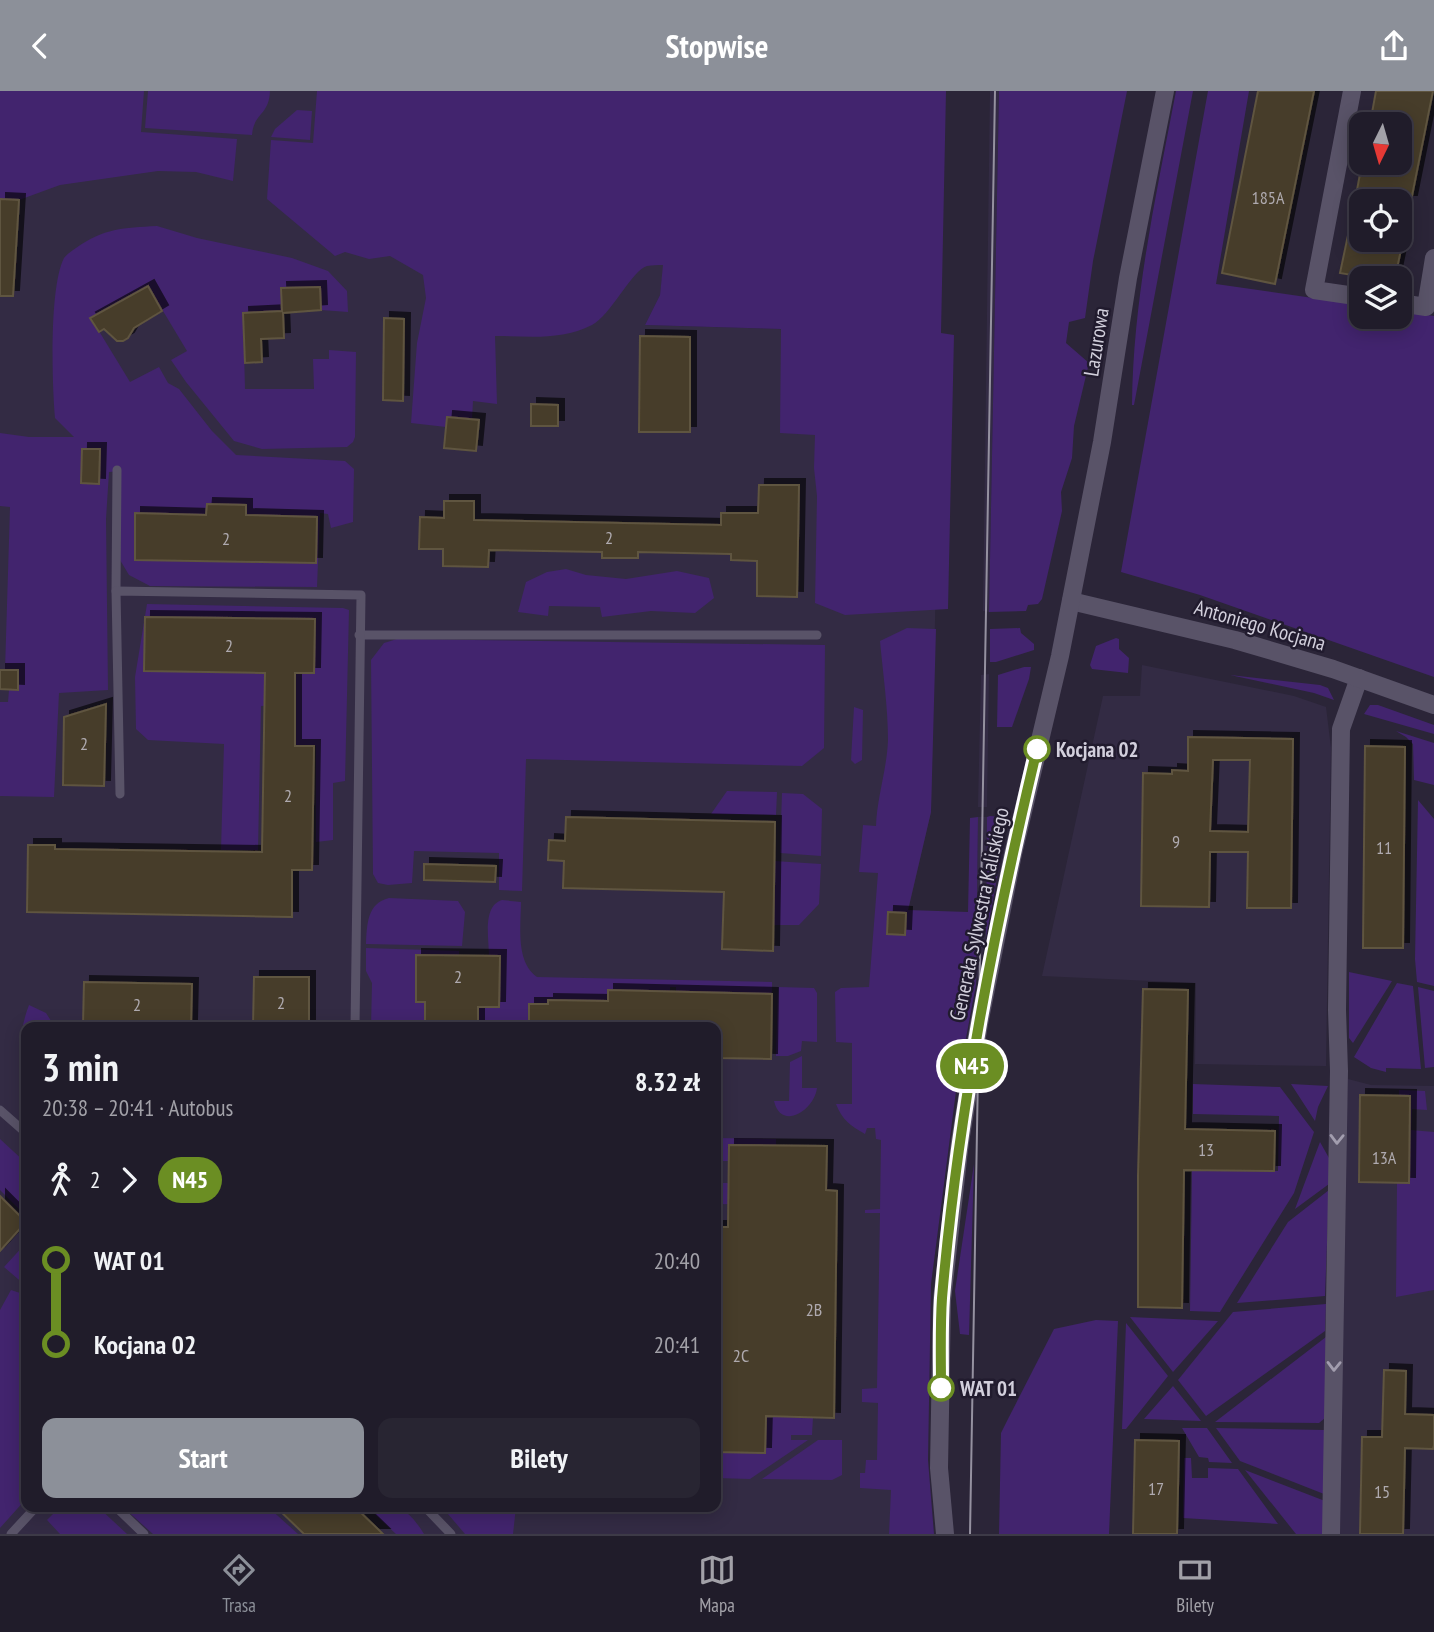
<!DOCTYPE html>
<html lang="pl">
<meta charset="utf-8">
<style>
body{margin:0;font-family:"PT Sans Narrow",sans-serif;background:#282532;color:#f1f3f6;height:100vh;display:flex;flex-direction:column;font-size:26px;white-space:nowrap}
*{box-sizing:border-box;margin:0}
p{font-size:23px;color:#a2a1a8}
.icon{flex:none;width:38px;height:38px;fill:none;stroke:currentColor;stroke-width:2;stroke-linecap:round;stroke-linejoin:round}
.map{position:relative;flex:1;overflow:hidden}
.panel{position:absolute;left:21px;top:931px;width:700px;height:490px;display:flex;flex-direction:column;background:#201c2a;border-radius:14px;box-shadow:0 4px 18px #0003,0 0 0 2px #3d3a47}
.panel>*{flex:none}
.badge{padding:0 14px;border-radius:23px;font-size:24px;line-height:46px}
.needle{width:46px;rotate:185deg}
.tools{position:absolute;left:1349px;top:21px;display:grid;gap:14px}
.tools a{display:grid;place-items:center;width:63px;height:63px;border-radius:14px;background:#201c2a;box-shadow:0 4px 18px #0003,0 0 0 2px #3d3a47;font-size:35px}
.map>.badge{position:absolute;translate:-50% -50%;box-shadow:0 0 0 4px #fff}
.legs{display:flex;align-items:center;gap:10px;height:77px;padding:0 21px;font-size:23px}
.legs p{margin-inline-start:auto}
.summary{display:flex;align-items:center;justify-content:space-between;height:119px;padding:0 21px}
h1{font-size:38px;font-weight:800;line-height:52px}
.button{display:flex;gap:14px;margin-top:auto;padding:14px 21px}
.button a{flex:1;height:80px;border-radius:14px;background:#8c9099;color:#fff;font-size:28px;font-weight:800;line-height:80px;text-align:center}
.button a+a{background:#282532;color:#f1f3f6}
ul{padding:0 21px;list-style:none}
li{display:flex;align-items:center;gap:24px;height:84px;font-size:26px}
li i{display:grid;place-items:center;width:10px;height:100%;margin:0 9px;background:currentColor}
li i::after{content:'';width:18px;height:18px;margin:-9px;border:5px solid;border-radius:50%;background:#201c2a}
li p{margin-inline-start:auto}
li:first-child i{background:linear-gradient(#0000 50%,currentColor 0)}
li:last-child i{background:linear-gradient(currentColor 50%,#0000 0)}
header{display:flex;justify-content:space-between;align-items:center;height:91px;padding:0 21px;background:#8c9099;color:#fff;font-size:32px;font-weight:800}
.menu{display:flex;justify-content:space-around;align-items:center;height:98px;border-top:2px solid #3d3a47;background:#201c2a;font-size:19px;color:#a2a1a8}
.menu a{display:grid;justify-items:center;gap:4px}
.menu .on{color:#8c9099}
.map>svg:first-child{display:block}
.built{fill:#332b44;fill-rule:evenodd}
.green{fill:#42246e}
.building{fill:#473d29;stroke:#5f543f;stroke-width:2;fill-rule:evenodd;filter:url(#shadow)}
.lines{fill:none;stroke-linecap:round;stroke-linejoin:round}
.lane{stroke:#595368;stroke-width:9}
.street{stroke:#595368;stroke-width:18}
.secondary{stroke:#595368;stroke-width:18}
.tram{stroke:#9591a0;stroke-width:2}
.oneway{stroke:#a29dae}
.line-1-casing{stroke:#fff;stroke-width:16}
.line-1{stroke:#6b8e23;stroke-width:10}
.stop-1-dot{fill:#fff;stroke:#6b8e23;stroke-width:3.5}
.labels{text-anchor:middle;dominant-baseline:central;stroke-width:5;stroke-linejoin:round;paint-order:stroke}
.number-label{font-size:18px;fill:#afaaaf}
.street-label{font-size:21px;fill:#d2cfdc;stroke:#211b2e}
.stop-label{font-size:21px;font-weight:bold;fill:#d2cfdc;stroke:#211b2e;text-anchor:start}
</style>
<header><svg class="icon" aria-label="back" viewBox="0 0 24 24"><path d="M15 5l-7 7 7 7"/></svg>Stopwise<svg class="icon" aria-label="share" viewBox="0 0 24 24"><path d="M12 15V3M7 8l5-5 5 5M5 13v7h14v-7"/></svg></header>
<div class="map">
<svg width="1434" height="1443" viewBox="0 0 1434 1443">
<defs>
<filter id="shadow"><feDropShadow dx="6" dy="-6" stdDeviation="0" flood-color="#0009"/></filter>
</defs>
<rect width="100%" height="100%" fill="#2b2538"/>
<!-- built -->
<g class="built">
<path d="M95 0H351L667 149 660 204 645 234 941 243 931 721 908 820 896 1443H0V55ZM26 936H716V1416H26Z"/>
<path d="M990 0H999L989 521 983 520Z"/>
<path d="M1142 574 1294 605 1326 616 1331 657 1326 975 1195 973 1196 892 1042 885 1103 605H1140Z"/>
<path d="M989 583 987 716H978L981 584Z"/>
<path d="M978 726H987L986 846 976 894Z"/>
<path d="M1348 988 1371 994 1434 995V1443H1334L1338 1218Z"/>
</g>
<!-- green -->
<g class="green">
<path d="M0 0H144L141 41 237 48 233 90 196 81 158 80 60 94 19 109 0 108Z"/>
<path d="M148 0H270C269 25 254 21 252 44L145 37Z"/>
<path d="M317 0H946L941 242 954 244 948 518 845 524 815 512 817 405 814 377 815 344 780 342 781 238 645 234 660 204 663 174C658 174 652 174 647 175 632 179 611 224 592 234 561 250 528 245 495 245L497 313 473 310 472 328 448 326 446 336 411 332 417 252 426 207 423 184 390 165 369 168 345 161 335 165 267 108 271 49 313 52Z"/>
<path d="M999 0H1127L1093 170 1085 227 1069 231 1066 252 1089 272 1074 335 1072 367 1061 401 1062 420 1042 508 1038 513 1028 514 1026 520 989 521Z"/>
<path d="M1176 0H1193L1134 314H1132C1133 207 1156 105 1176 0Z"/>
<path d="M1208 0H1249L1216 193 1361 214 1362 226H1400V220L1434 225V586L1200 504 1121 481Z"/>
<path d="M297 19 312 20 310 49 271 46 275 38Z"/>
<path d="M157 135 197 147 292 167 328 180 347 200 348 221 321 219 319 196 282 197 283 220 243 222 245 298H314L313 268H329V259L356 261 355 346 353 351 347 356 262 358 234 350 186 291 171 269 187 260 148 195 91 227 130 291 159 276 168 292 179 298 212 340 236 364 345 370 354 378 353 431 331 437 328 423 320 422 317 496 150 495 129 484 120 469 121 380 109 381 106 428 108 599 59 602 54 706 0 705V611H8L9 599H18V579H5L10 416 0 415V342L29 346H74L55 327C52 293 49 196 64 167 67 163 72 160 76 157 104 137 123 137 157 135Z"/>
<path d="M566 478 586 484 626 488 677 480 709 487 714 507 695 522 651 520 602 526 600 516 549 515 548 525 518 521 526 491 547 481Z"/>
<path d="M147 513 343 517 349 519 345 690 333 692V749L316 751V655L292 654 291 614 261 615 258 759H221L224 653 148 649 136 638 135 586Z"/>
<path d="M907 537 936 538 931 721 908 819 968 821 970 727 978 726 976 894 956 1000 931 1193 928 1369 934 1443H889L891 1399 860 1397V1382H865L866 1369H877L878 1312 862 1311V1298L877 1297 880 1122H865V1119L880 1118 881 1049 876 1048 875 1037H867L865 1043C851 1035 842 1029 836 1013H852V952L836 951 835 901 841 897 869 896 878 782 859 781 863 734 876 735C877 706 887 678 888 649 888 616 883 583 880 550Z"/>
<path d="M1020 537 1021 542 1034 553V559L996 571H990V538Z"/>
<path d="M1116 547 1119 548V558L1129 567 1128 582 1092 578 1090 574 1096 555Z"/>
<path d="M397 548 825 554 824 657 802 675 526 668 522 800 499 799V762L414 760 412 792 388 794 378 792 373 783 371 569 384 552Z"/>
<path d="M1024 576H1031L1029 588 1012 636H997L998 584Z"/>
<path d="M1230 584 1320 594 1328 597 1334 609 1314 602Z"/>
<path d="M1370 614H1378L1434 634V643L1364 623Z"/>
<path d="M854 616 863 619 862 669 855 673 851 669Z"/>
<path d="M1396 640 1434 652V694L1414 689 1413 653 1406 646Z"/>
<path d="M727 700 777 701 776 724 711 723Z"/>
<path d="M782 702 803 703 822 718 821 765 780 762Z"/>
<path d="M1418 709 1434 728V895L1417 891 1415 868Z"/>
<path d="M990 725 1003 726V755L986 846 987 726Z"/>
<path d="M774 770 821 773 819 813 799 834H773Z"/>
<path d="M389 807 458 810 465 821 462 855 366 853C367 834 367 812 389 807Z"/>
<path d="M502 809 521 811C521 833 515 871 537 886L772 891V903L676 901V896H670V900L609 899 608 910 530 913 529 936H478V916H499L500 865H489C489 848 482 815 502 809Z"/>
<path d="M366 857 459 860V864H417L416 910 425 911V936H371L372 892 366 880Z"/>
<path d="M1349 881 1392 890 1353 952 1349 947Z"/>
<path d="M1397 892 1413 895 1421 978 1386 977V981L1371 977 1354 966Z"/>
<path d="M778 896 814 897 817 902V951L802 950 801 960 788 965H776Z"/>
<path d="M1418 896 1434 900V976L1425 977Z"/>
<path d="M29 914 46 922 55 936H26V1001C18 972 18 942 29 914Z"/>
<path d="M802 965V997H817C814 1020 781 1040 774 1010H789L790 971Z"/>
<path d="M1193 993 1280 996 1314 1041 1294 1102 1220 1221 1190 1220 1192 1078 1278 1080 1279 1025 1193 1023Z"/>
<path d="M1291 993 1328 995 1318 1016 1315 1030Z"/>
<path d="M1399 999 1425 1000 1427 1019 1412 1018 1411 1039 1434 1041V1199L1396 1206 1397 1092H1409L1410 1005H1399Z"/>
<path d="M716 1047 776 1048V1055L729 1054V1070H716Z"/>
<path d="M0 1048 26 1072V1125L0 1099Z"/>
<path d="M1320 1051 1329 1067V1093L1295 1118Z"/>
<path d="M974 1073 969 1244 960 1243 955 1200Z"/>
<path d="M716 1092H728V1109L795 1110 792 1326H813L812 1344H791V1349H808L750 1388 716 1387V1361L765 1362 768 1167H783L784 1114 716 1113Z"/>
<path d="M1329 1099 1325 1205 1237 1212 1288 1131Z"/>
<path d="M26 1152V1408L0 1437V1219L11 1199 20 1202 25 1194 4 1176Z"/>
<path d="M1326 1213 1325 1240 1206 1325 1178 1289 1233 1221Z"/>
<path d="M1130 1226 1218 1230 1173 1281Z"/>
<path d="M1096 1229 1118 1230 1109 1443H999L1001 1342 1008 1328 1054 1238Z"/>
<path d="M1126 1232 1168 1285 1126 1338H1122Z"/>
<path d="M1326 1246 1325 1327 1319 1332 1215 1331Z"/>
<path d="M1173 1295 1201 1330 1144 1328Z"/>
<path d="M1182 1337H1207L1232 1372 1209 1371 1208 1367 1199 1366Z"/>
<path d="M1216 1337 1325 1339 1324 1403 1240 1370Z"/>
<path d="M818 1349H842V1384L832 1389 762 1388Z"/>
<path d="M1184 1367H1191L1192 1387H1208V1377L1238 1378 1278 1433 1183 1427Z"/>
<path d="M1245 1379 1325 1410 1323 1443H1296Z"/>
<path d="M60 1416H98L127 1443H60L47 1429Z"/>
<path d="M123 1416H268L298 1443H153Z"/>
<path d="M367 1416C399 1416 406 1414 424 1443H396Z"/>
<path d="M442 1416H516L513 1443H465Z"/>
</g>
<!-- building -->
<g class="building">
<path d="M1258 0H1314L1275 193 1222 182Z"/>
<path d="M1376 0H1433L1411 110H1355L1362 72H1400V33H1370Z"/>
<path d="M0 108 19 109 13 205H0Z"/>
<path d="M1354 116H1362V149H1403L1395 187H1358V185L1340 182Z"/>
<path d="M148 195 162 220 134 237 128 247 123 250H117L104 238 99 241 90 227Z"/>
<path d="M320 196 321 219 283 222 284 247 261 248 262 271 245 272 243 222 282 220 281 197Z"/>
<path d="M384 227 404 228 403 310 383 309Z"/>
<path d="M640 245 690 246V341H639Z"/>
<path d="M531 313 558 314V335H531Z"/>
<path d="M447 326 479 329 476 360 444 357Z"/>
<path d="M82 358H100L99 393 81 392Z"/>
<path d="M759 394H799L797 506 757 505V470L731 469V463L638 461V467H602V461L489 459 488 476 443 475V458H419L420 426 444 427V410H474V429L721 434V422H758Z"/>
<path d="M207 413 246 414V424L317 426 316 472 135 469V422L206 424Z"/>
<path d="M145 526 315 528 314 582H295V655H314L312 779H292V826L27 821 28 754H55V758L262 761 265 582 144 580Z"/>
<path d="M0 579H18V599L0 598Z"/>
<path d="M106 613 104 695 63 694 64 626Z"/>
<path d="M1188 646 1293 648 1291 817H1247L1248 761H1210L1209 816 1141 815 1143 682 1172 683V679L1188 680ZM1213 669H1250L1248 741 1210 740Z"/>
<path d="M1365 655 1405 656 1403 857H1363Z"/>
<path d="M566 726 775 731 773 860 722 858 724 801 563 797 564 770 548 769 549 749 565 750Z"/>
<path d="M424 773 496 775 495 791 424 789Z"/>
<path d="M888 821 906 822 905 844 887 843Z"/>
<path d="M416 864 500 865 499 916H478V936H425V911H416Z"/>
<path d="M254 886H309V936H253Z"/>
<path d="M84 891 192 893 191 935 83 934Z"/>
<path d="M1143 898 1188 899 1185 1038 1275 1040 1274 1080 1184 1079 1182 1217 1138 1216V1085Z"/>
<path d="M608 899 772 903 771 968 716 967V936H529V913H548V909L608 910Z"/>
<path d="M1360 1004 1410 1005 1409 1092 1359 1091Z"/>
<path d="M729 1054 827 1055 826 1099 837 1100 834 1327 766 1325 765 1362 716 1361V1136H728Z"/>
<path d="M0 1105 26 1131 0 1160Z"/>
<path d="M1384 1279 1406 1280 1405 1323 1434 1324V1354L1433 1358 1405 1357 1403 1443H1360L1362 1346H1382Z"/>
<path d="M1135 1349 1179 1350 1177 1443H1133Z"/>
<path d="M276 1416H355L383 1443H304Z"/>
</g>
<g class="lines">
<!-- lane -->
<g class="lane">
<path d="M116 500 117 379"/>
<path d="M359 544H817"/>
<path d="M120 703 116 500 361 504 355 936"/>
<path d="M0 1019 26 1042"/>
<path d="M116 1416 144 1443"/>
<path d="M425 1416 451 1443"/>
<path d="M11 1443 36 1416"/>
</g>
<!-- street -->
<g class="street">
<path d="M1352 0 1314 199 1362 206"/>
<path d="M1400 212 1426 216 1434 167"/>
<path d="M1331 1443 1339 980 1337 919 1341 638 1359 587"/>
</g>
<!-- secondary -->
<g class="secondary">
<path d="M1071 510 1235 549 1333 578 1434 614"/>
<path d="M945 1443 939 1377 942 1209 960 1051 979 933 1013 763 1060 565 1102 351 1128 187 1165 0"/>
</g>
<!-- tram -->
<path class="tram" d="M970 1443 995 0"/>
</g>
<!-- one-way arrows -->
<defs><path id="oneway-chevron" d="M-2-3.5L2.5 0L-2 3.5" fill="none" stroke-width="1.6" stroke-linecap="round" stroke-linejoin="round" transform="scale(1.75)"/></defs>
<g class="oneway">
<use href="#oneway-chevron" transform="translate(1337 1048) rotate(91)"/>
<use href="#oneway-chevron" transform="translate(1334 1275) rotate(91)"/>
</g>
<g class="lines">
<defs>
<path id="line-1" d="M941 1297C941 1267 940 1237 942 1207 958 1022 994 838 1037 658"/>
</defs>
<!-- line-1 casing -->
<use href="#line-1" class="line-1-casing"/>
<!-- line-1 -->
<use href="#line-1" class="line-1"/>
</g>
<!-- markers -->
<g class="stop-1-dot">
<circle cx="1037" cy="658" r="12"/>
<circle cx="941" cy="1297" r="12"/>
</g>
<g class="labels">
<!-- number labels -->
<g class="number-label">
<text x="1268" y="106">185A</text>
<text x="609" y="446">2</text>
<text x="226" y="447">2</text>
<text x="229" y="554">2</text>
<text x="84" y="652">2</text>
<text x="288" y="704">2</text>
<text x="1176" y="750">9</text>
<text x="1384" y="756">11</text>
<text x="458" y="885">2</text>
<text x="281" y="911">2</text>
<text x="137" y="913">2</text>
<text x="1206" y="1058">13</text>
<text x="1384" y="1066">13A</text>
<text x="814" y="1218">2B</text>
<text x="741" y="1264">2C</text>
<text x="1156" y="1397">17</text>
<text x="1382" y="1400">15</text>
</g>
<!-- street labels -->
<g class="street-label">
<text transform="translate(1096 251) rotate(-81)">Lazurowa</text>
<text transform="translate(1260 534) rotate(16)">Antoniego Kocjana</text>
<text transform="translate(979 823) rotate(-78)">Generała Sylwestra Kaliskiego</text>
</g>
<!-- stop labels -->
<g class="stop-label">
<text x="1056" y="658">Kocjana 02</text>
<text x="960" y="1297">WAT 01</text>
</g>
</g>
</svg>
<div class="tools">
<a><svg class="needle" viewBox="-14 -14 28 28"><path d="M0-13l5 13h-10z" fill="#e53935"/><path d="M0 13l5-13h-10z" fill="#a2a1a8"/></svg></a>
<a><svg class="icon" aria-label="locate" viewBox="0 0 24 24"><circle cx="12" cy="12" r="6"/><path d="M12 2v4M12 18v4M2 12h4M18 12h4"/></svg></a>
<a><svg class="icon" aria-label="layers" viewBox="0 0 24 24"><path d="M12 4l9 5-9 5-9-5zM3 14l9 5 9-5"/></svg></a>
</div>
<b class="badge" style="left:972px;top:975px;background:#6b8e23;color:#fff">N45</b>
<section class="panel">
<div class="summary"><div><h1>3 min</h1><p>20:38 – 20:41 · Autobus</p></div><b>8.32 zł</b></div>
<div class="legs"><svg class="icon" aria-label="walk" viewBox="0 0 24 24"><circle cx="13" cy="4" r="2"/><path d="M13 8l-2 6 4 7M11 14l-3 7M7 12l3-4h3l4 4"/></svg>2<svg class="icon" aria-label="forward" viewBox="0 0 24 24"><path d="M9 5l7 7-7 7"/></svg><b class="badge" style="background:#6b8e23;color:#fff">N45</b></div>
<ul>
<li><i style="color:#6b8e23"></i><b>WAT 01</b><p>20:40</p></li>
<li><i style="color:#6b8e23"></i><b>Kocjana 02</b><p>20:41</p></li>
</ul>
<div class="button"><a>Start</a><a>Bilety</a></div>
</section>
</div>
<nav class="menu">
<a class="on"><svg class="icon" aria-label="directions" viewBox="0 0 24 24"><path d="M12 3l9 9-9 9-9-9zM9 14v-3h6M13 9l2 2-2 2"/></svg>Trasa</a>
<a><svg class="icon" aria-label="map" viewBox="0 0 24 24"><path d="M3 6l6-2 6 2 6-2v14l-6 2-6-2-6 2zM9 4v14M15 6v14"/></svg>Mapa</a>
<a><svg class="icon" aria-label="tickets" viewBox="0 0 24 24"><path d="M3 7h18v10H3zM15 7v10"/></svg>Bilety</a>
</nav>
